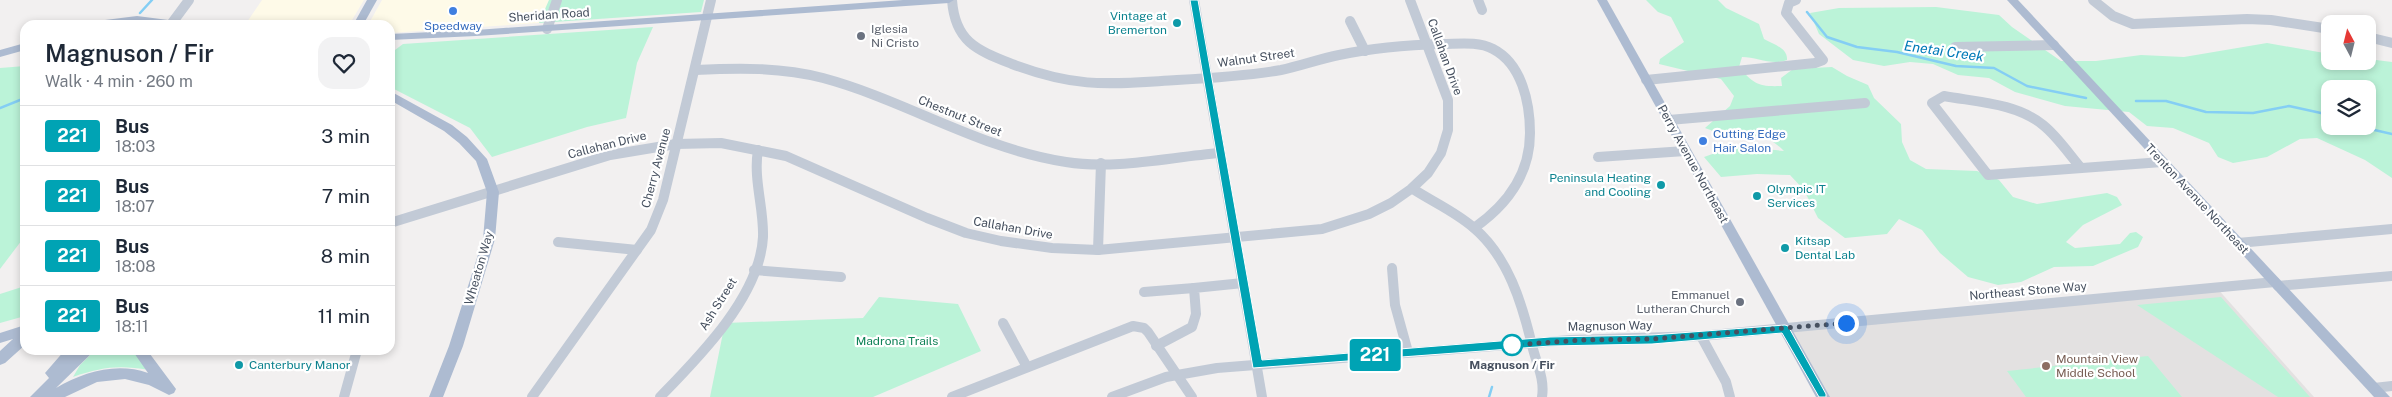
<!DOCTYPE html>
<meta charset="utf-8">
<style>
body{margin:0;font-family:"Public Sans",sans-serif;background:#f2f2f3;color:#1f2937;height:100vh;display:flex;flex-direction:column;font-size:19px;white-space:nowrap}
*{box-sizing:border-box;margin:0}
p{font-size:16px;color:#747a83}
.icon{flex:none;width:28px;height:28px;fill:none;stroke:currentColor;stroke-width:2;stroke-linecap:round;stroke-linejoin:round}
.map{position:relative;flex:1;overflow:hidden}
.side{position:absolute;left:20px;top:20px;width:375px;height:335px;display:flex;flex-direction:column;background:#fff;border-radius:15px;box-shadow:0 2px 8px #0003}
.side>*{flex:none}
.badge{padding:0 10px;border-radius:4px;font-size:18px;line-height:32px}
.needle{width:32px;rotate:353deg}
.controls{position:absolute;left:2321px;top:15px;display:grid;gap:10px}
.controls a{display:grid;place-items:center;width:55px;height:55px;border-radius:10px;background:#fff;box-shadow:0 2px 8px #0003;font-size:25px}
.you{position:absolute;width:25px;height:25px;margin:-12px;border:4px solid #fff;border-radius:50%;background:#1a73e8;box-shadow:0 0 0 8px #1a73e833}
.map>.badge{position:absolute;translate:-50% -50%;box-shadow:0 0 0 2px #fff}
.round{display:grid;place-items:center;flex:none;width:52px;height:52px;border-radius:15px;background:#f2f2f3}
.summary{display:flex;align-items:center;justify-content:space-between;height:85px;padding:0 25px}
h1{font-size:24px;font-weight:600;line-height:38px}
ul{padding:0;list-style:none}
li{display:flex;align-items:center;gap:15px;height:60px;padding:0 25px;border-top:1px solid #e0e1e3}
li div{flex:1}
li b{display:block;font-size:19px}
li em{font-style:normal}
li .badge{min-width:55px;font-weight:700;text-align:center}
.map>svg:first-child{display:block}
.commercial{fill:#fefae8}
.education{fill:#e3e1e1}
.green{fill:#bbf3d8;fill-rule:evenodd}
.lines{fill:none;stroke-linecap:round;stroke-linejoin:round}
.stream{stroke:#84cef4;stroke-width:2.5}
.minor{stroke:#c2cad6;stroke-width:10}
.major{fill:#adbbd1;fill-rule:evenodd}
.line{fill:#00a3b4;stroke:#fff}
.walk{stroke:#46505f;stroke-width:5;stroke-dasharray:0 9}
.shop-dot{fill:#3f7fe0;stroke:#fff;stroke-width:2}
.culture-dot{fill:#0f9aa8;stroke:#fff;stroke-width:2}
.worship-dot{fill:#6b7280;stroke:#fff;stroke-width:2}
.stop-dot{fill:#fff;stroke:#00a3b4;stroke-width:2.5}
.education-dot{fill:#8d6e63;stroke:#fff;stroke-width:2}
.labels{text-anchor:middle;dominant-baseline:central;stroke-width:4.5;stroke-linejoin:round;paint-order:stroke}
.street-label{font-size:12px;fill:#46505f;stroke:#fff}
.culture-label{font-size:12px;fill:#0d838f;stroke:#fff;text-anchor:start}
.shop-label{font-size:12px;fill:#366cbe;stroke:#fff}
.worship-label{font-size:12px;fill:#5b616d;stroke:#fff;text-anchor:start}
.park-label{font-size:12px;fill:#0f8257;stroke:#fff}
.education-label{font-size:12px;fill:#785e54;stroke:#fff;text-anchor:start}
.stop-label{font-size:12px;font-weight:bold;fill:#46505f;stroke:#fff}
.water-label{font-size:14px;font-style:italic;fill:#007ab8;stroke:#fff}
</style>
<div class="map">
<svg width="2392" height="397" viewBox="0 0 2392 397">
<rect width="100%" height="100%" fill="#f2f0f0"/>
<!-- commercial -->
<g class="commercial">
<path d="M262 0H364L349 25H245Z"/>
<path d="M382 0H549L539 23 390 33V25H368Z"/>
</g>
<!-- education -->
<path class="education" d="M2216 287 2314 397H1823L1785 329Z"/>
<!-- green -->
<g class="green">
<path d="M549 0H704L701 12 539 23Z"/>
<path d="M1646 0H1718L1726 8 1759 24 1764 39C1773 44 1788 48 1787 60 1772 66 1757 57 1742 57L1739 67C1754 84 1758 87 1782 86L1781 78 1793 69 1832 67 1847 76 1868 85 1874 98 1901 124 1902 142 1910 160 1926 169 1977 171 1988 175 1999 180 2013 197 2037 204 2107 193 2117 197 2122 205 2083 225 2066 242 2075 248 2120 244 2130 233 2136 232 2143 237 2138 247 2093 266 2054 267 2021 282 1998 285 1968 277 1940 253 1922 230 1899 219 1887 234 1845 238 1818 218 1804 190 1790 175 1757 174 1721 177 1704 157 1735 146 1784 151C1764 131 1754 136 1728 136 1721 136 1712 130 1705 128L1730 106 1734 96 1721 79 1659 64 1660 59 1684 42 1671 17 1658 12Z"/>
<path d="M1936 7 1999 15 2012 27 2061 61H2096L2141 55 2184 57 2267 43 2330 54V61H2368V59L2392 62V178L2365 160 2317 138 2300 139 2267 157 2233 163 2218 157 2209 143 2173 128 2147 126 2129 112 2065 106 2015 92 1989 78 1958 75 1933 64 1910 62 1884 66 1853 60 1819 34 1810 13 1839 8ZM2330 89H2368V126H2330Z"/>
<path d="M653 27 637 63 626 118 587 127 492 157 470 128 394 89 390 82V63L395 50 403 44Z"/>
<path d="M25 66V236L0 269V68Z"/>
<path d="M25 286V316L0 323V294Z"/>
<path d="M879 297 958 304 981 351 873 397H710L725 323 863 318Z"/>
<path d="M2221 297 2310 397H2278L2137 305Z"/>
<path d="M95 350H132L149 370C119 365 102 367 73 377L80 365Z"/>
<path d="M2148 356 2182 397H2026L2007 371Z"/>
</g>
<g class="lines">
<!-- stream -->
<g class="stream">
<path d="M1807 12 1827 37 1857 47 1897 52 1956 66 1994 68 2027 86 2086 98"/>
<path d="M140 13 152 0"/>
<path d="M2136 101H2166L2206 112 2253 113 2289 106 2330 115"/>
<path d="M0 108 25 98"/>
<path d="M2357 126 2392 134"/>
<path d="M1489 397 1492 387"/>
</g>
<!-- minor -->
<g class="minor">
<path d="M952 0C955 42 977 50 1012 64 1079 89 1109 84 1177 80 1212 78 1247 76 1281 70 1300 66 1319 59 1339 55 1373 48 1407 45 1442 44 1458 44 1478 41 1493 49 1522 64 1530 103 1530 133 1530 174 1507 205 1474 228"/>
<path d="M1194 0 1262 397"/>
<path d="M1478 0 1482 10"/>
<path d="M2093 0 2113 16 2133 24 2247 19 2271 20 2330 29"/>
<path d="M1350 21 1365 51"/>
<path d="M172 23 189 0"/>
<path d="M547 29 557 0"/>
<path d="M2368 37 2392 43"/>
<path d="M1955 47 2054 45"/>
<path d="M695 70C738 68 781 67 823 78 905 100 980 149 1066 162 1116 170 1169 157 1220 153"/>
<path d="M1646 80 1815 63 1823 60 1786 13 1789 3 1796 0"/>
<path d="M1669 120 1865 103"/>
<path d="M1598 157 1685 151"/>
<path d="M2081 168C2069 154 2057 136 2043 125 2016 103 1976 102 1944 96L1932 103 1988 175 2162 162"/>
<path d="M1413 189C1433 202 1456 212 1474 228 1508 257 1522 303 1532 345 1536 363 1545 378 1542 397"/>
<path d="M390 223 610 155 676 144 721 143 786 156 927 218 966 233 1001 241 1052 248 1098 250 1322 229 1369 214 1391 203 1411 189 1428 173 1441 153 1448 130V100L1410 0"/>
<path d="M558 242 637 250"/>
<path d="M2238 243 2392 229"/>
<path d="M1098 250 1101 163"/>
<path d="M1392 268 1395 305 1408 352"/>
<path d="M754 270 841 277"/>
<path d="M2278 286 2392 276"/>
<path d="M1144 292 1194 288"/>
<path d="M1003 323 1027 367"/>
<path d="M1701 336 1726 382 1730 397"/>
<path d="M1156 346 1192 327 1196 314 1194 288 1243 283"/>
<path d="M2374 388 2392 386"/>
<path d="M344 397 357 350"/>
<path d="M532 397 651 230 663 200 711 0"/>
<path d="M660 397C699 357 760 296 763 237 764 208 753 179 758 150"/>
<path d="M952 397 1133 326 1144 328 1148 332 1192 397"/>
<path d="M1112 397 1166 377 1217 368 1570 340 1701 336 2275 282"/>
</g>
<!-- major -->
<g class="major">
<path d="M367 0H377L363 25H353Z"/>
<path d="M903 0H954L949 3 476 36 390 40V34L476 30Z"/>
<path d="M1597 0H1607L1830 397H1816Z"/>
<path d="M2007 0H2018L2390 397H2374Z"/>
<path d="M137 16 184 22 189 25H159L137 22 115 25H84L89 22Z"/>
<path d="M25 43V50L0 57V50Z"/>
<path d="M390 91 452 125 467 137 487 159 499 192 495 239 463 346 443 397H429L449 346 483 239 487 192 476 161 459 143 444 131 390 100Z"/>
<path d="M25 325V345L5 363 0 365V351L13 339 0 343V333Z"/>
<path d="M65 350H95L56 388C84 372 116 362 148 373L132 350H147L176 389 174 393 169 395 149 385 125 379 97 382 65 397H30L49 378 45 373Z"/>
</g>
</g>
<!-- line -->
<path class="line" d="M1190 0H1198L1262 360 1550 337 1652 335 1785 325 1788 326 1826 394V397H1819L1782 333 1652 344 1550 346 1253 368Z"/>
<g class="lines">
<!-- walk -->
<path class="walk" d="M1512 345 1583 340 1652 339 1846 323"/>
</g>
<!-- markers -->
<g class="shop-dot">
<circle cx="453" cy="11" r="5"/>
<circle cx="1703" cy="141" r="5"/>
</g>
<g class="culture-dot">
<circle cx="1177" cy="23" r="5"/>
<circle cx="1661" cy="185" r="5"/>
<circle cx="1757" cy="196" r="5"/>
<circle cx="1785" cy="248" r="5"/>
<circle cx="239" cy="365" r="5"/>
</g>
<g class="worship-dot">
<circle cx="861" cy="36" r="5"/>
<circle cx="1740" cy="302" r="5"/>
</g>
<circle class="stop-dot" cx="1512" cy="345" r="10"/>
<circle class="education-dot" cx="2046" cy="366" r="5"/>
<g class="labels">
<!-- street labels -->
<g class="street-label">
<text transform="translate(549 15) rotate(-4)">Sheridan Road</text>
<text transform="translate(1445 57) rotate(70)">Callahan Drive</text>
<text transform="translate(1256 58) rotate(-8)">Walnut Street</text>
<text transform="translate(960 116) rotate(22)">Chestnut Street</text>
<text transform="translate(607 145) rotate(-14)">Callahan Drive</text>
<text transform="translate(1693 164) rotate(61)">Perry Avenue Northeast</text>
<text transform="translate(656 168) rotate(-75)">Cherry Avenue</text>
<text transform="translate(2197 199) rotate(47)">Trenton Avenue Northeast</text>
<text transform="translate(1013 228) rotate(10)">Callahan Drive</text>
<text transform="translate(479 268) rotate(-74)">Wheaton Way</text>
<text transform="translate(2028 291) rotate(-5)">Northeast Stone Way</text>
<text transform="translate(718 304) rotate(-58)">Ash Street</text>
<text transform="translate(1610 326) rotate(-1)">Magnuson Way</text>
</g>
<!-- culture labels -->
<g class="culture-label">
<text x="1167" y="16" text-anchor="end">Vintage at<tspan x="1167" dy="14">Bremerton</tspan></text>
<text x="1651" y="178" text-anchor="end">Peninsula Heating<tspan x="1651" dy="14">and Cooling</tspan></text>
<text x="1767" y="189">Olympic IT<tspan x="1767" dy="14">Services</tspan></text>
<text x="1795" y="241">Kitsap<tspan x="1795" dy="14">Dental Lab</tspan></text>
<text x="249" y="365">Canterbury Manor</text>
</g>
<!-- shop labels -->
<g class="shop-label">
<text x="453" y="26">Speedway</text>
<text x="1713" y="134" text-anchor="start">Cutting Edge<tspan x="1713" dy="14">Hair Salon</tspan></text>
</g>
<!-- worship labels -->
<g class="worship-label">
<text x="871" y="29">Iglesia<tspan x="871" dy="14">Ni Cristo</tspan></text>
<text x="1730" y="295" text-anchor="end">Emmanuel<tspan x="1730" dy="14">Lutheran Church</tspan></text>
</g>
<!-- park labels -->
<g class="park-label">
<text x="897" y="341">Madrona Trails</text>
</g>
<!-- education labels -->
<g class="education-label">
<text x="2056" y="359">Mountain View<tspan x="2056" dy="14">Middle School</tspan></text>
</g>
<!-- stop labels -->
<g class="stop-label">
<text x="1512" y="365">Magnuson / Fir</text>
</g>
<!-- water labels -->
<g class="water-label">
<text transform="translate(1944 51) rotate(8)">Enetai Creek</text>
</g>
</g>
</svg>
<div class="controls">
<a><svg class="needle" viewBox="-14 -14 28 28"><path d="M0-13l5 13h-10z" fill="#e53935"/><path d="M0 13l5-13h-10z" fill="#747a83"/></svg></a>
<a><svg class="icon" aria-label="layers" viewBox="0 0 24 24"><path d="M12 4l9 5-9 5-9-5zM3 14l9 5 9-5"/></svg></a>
</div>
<div class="you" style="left:1846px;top:323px"></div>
<b class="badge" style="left:1375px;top:355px;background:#00a3b4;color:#fff">221</b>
<section class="side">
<div class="summary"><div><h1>Magnuson / Fir</h1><p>Walk · 4 min · 260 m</p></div><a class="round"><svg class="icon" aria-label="heart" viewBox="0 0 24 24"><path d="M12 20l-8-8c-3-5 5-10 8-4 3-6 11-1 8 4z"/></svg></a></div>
<ul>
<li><span class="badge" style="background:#00a3b4;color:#fff">221</span><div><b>Bus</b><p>18:03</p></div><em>3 min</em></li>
<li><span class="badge" style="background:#00a3b4;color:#fff">221</span><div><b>Bus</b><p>18:07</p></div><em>7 min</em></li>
<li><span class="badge" style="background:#00a3b4;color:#fff">221</span><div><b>Bus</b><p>18:08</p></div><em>8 min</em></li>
<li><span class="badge" style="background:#00a3b4;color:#fff">221</span><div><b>Bus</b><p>18:11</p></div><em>11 min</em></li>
</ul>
</section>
</div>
